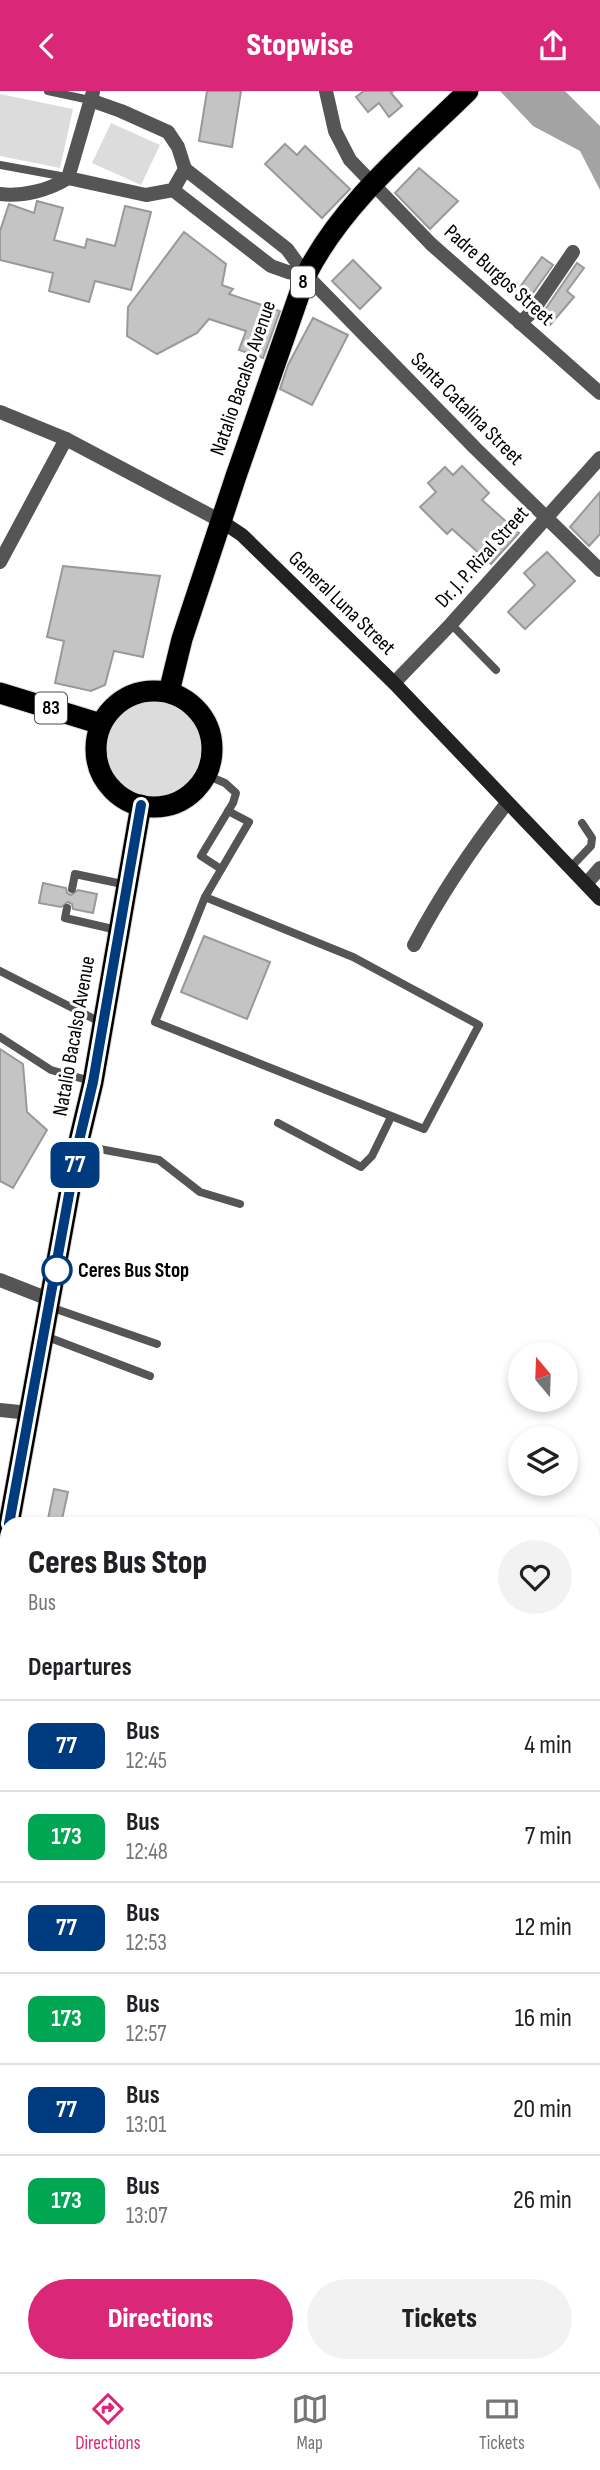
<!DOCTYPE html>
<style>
body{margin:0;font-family:"Sofia Sans Condensed",sans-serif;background:#f2f2f2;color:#202124;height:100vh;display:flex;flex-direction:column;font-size:26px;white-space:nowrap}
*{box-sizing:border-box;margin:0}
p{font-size:23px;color:#757577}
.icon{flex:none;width:38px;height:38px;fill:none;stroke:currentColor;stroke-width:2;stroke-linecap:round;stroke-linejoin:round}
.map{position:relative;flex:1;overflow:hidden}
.details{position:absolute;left:0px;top:1426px;width:600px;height:856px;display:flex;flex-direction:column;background:#fff;border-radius:21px 21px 0 0;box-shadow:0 4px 10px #0003}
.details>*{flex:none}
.badge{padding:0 14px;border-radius:10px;font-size:24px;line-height:46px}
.needle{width:46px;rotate:341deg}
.fabs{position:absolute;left:508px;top:1251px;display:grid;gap:14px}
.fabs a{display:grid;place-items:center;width:70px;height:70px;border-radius:50%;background:#fff;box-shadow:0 4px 10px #0003;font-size:35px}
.map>.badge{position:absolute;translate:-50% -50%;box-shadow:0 0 0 4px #fff}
h2{padding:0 28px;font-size:26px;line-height:63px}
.round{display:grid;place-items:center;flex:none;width:74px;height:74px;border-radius:37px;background:#f2f2f2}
.summary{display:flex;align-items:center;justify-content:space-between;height:119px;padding:0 28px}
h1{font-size:33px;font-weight:800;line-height:52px}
.button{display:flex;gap:14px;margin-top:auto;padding:14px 28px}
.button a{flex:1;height:80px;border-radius:42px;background:#db2777;color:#fff;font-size:28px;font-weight:800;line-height:80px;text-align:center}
.button a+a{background:#f2f2f2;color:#202124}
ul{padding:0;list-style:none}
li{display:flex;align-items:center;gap:21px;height:91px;padding:0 28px;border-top:2px solid #e0e0e0}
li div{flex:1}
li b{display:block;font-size:26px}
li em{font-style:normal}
li .badge{min-width:77px;font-weight:700;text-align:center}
header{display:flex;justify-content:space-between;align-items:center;height:91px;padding:0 28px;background:#db2777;color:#fff;font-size:32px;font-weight:800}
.dock{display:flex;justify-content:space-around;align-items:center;height:98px;border-top:2px solid #e0e0e0;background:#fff;font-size:19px;color:#757577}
.dock a{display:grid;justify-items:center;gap:4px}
.dock .current{color:#db2777}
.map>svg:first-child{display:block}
.green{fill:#dcdcdc}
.water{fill:#a3a3a3}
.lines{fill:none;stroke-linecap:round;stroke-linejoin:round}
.stream{stroke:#a3a3a3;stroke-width:5}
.building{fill:#c4c4c4;stroke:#999;stroke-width:2}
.highway-casing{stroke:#dbdbdb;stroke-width:23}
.path{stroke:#777;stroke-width:3.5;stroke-dasharray:2 3.5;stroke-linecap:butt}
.lane{stroke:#555;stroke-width:8}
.street{stroke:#555;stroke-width:14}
.secondary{stroke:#222;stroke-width:14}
.highway{stroke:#000;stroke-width:21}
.line-casing{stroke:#fff;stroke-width:16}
.line{stroke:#003b80;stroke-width:10}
.stop-dot{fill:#fff;stroke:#003b80;stroke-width:3.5}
.labels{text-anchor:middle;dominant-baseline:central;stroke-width:6;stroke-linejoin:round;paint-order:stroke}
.shield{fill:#fff;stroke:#4c4c4c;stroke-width:2}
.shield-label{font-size:19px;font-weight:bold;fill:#000}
.street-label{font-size:21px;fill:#000;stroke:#fff}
.stop-label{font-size:21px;font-weight:bold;fill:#000;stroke:#fff;text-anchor:start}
</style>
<header><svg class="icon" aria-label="back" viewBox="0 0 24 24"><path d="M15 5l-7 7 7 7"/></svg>Stopwise<svg class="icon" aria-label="share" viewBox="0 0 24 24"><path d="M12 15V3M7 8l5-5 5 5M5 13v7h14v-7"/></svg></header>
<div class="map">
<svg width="600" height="2281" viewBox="0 0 600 2281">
<rect width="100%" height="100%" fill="#fff"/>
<!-- green -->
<g class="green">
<path d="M0 3 73 18 60 77 0 65Z"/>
<path d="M111 32 160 54 141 94 92 72Z"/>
<circle cx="154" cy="658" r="52"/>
</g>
<!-- water -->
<path class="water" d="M500 0H565L600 35V99L580 60 533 35Z"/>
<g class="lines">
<!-- stream -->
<g class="stream">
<path d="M0 1658 7 1660"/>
<path d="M593 1994 600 1999"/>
</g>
</g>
<!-- building -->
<g class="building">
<path d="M207 0H241L232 56 199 50Z"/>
<path d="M364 0H393L391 2 402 15 389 26 379 12 368 21 356 6Z"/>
<path d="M285 53 297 64 305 55 350 98 322 127 265 73Z"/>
<path d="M419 77 458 110 430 138 395 102Z"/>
<path d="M37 110 63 117 54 149 85 157 87 148 115 155 125 115 151 121 131 199 95 190 89 211 49 200 53 182 0 169V140L9 113 34 122Z"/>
<path d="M184 141 226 173 222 194 233 198 229 203 280 220 263 267 239 259 246 240 209 228 197 242 157 263 127 245 128 216Z"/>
<path d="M542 166 553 174 528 209 517 200Z"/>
<path d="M353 169 381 197 360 218 332 190Z"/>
<path d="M577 172 584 177 567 200 574 206 550 234 540 226Z"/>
<path d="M313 227 348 244 312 314 280 298 288 274Z"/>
<path d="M462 375 489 402 482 409 519 442 491 473 452 438 447 443 420 416 436 401 428 392 445 376 453 384Z"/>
<path d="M600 401V443L589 455 570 436Z"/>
<path d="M547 461 575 490 525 538 508 521 535 494 524 482Z"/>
<path d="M63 475 160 485 143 566 114 560 105 594 91 600 55 592 64 550 47 546Z"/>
<path d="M43 792 66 797 67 802 71 804 78 799 97 803 93 822 73 818 72 813 68 811 61 816 39 812Z"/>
<path d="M204 845 270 871 247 928 181 901Z"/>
<path d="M0 958 23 973 27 1021 47 1039 13 1097 0 1090Z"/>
<path d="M54 1398 68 1401 61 1433H47Z"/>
</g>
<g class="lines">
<defs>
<g id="highway">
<circle cx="154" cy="658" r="58"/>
<path d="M169 601 182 548 236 385 306 184C343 111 411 56 468 0"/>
<path d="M0 602 101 633"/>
<path d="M9 1433 78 1054 93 991 141 714"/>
<path d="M0 1484 7 1445"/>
</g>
</defs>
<!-- highway casing -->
<use href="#highway" class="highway-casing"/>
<!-- path -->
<g class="path">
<path d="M217 2275 221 2281"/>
<path d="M281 2275 289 2281"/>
<path d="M118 2281 126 2275"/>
</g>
<!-- lane -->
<g class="lane">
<path d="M48 0 90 9"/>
<path d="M0 74 66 86"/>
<path d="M451 533 496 579"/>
<path d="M206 684 225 692 236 702 233 712 201 765 221 778"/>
<path d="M570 777 591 755 592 747 582 732"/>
<path d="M72 798 75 783 127 794"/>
<path d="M205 806 353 866 479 934 424 1038 155 931 205 806 249 731 228 720"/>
<path d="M67 817 65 827 117 839"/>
<path d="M0 880 102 932"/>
<path d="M0 946 51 979 91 990"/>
<path d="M278 1032 361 1076 372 1065 391 1026"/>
<path d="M78 1054 159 1069 200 1101 240 1113"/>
<path d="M50 1216 157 1253"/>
<path d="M45 1245 150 1285"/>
<path d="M0 1928 7 1929"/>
</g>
<!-- street -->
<g class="street">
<path d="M326 0 335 40 350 69 431 153 600 302"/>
<path d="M90 9 121 20 168 41 178 56 185 78 287 158 306 184 475 357 600 479"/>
<path d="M68 87 146 104 173 99 185 78"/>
<path d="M173 99 271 175 288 181 306 184"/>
<path d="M0 103C22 106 50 99 68 87L93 1"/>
<path d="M520 232 532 221 573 161"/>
<path d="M0 321 66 348 221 430"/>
<path d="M0 471 66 348"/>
<path d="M394 592 451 533 600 367"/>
<path d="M586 793 600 777"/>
<path d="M414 854C441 803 472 757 507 712"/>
<path d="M0 1189 51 1209"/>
<path d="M0 1319 29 1322"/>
</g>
<!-- secondary -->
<g class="secondary">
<path d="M221 430 242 444 394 592 600 808"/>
<path d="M0 1589H7"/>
<path d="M593 1595H600"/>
</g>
<!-- highway -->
<use href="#highway" class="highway"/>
</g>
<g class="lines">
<defs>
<path id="line" d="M9 1433 78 1054 93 991 141 714"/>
</defs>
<!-- line casing -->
<use href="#line" class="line-casing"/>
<!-- line -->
<use href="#line" class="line"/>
</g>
<!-- markers -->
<circle class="stop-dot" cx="57" cy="1179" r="14"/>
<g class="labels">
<!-- shield labels -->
<g class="shield">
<rect x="291" y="175.5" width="24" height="31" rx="5"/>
<rect x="35" y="601.5" width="32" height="31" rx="5"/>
</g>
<g class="shield-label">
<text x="303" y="191">8</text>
<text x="51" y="617">83</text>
</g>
<!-- street labels -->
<g class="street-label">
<text transform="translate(499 184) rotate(42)">Padre Burgos Street</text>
<text transform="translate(243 287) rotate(-71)">Natalio Bacalso Avenue</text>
<text transform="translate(467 318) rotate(45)">Santa Catalina Street</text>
<text transform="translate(482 466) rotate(-48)">Dr. J. P. Rizal Street</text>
<text transform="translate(342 512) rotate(44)">General Luna Street</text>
<text transform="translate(74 945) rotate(-80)">Natalio Bacalso Avenue</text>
</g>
<!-- stop labels -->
<g class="stop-label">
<text x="78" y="1179">Ceres Bus Stop</text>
</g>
</g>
</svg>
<div class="fabs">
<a><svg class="needle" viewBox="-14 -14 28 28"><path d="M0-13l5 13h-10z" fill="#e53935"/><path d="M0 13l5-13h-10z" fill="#757577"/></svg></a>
<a><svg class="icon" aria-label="layers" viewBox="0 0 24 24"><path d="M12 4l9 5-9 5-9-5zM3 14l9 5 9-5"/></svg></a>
</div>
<b class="badge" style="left:75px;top:1074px;background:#003b80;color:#fff">77</b>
<section class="details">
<div class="summary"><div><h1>Ceres Bus Stop</h1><p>Bus</p></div><a class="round"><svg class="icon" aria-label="heart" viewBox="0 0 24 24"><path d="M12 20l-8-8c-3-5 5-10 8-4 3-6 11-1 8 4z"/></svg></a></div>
<h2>Departures</h2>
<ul>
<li><span class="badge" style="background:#003b80;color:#fff">77</span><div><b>Bus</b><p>12:45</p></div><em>4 min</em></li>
<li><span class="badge" style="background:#00a651;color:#fff">173</span><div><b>Bus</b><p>12:48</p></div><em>7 min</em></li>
<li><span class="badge" style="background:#003b80;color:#fff">77</span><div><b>Bus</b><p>12:53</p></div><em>12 min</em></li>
<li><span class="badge" style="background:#00a651;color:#fff">173</span><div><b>Bus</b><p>12:57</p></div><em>16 min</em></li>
<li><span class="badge" style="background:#003b80;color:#fff">77</span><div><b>Bus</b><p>13:01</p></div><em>20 min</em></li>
<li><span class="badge" style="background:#00a651;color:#fff">173</span><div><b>Bus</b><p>13:07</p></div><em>26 min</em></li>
</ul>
<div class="button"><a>Directions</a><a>Tickets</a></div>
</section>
</div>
<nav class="dock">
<a class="current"><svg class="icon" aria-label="directions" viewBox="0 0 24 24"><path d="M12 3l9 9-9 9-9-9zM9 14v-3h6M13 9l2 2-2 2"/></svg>Directions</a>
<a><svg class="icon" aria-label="map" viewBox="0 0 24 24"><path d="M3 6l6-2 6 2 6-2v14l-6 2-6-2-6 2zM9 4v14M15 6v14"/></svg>Map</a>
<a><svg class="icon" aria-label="tickets" viewBox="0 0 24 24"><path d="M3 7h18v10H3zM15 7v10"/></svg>Tickets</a>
</nav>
